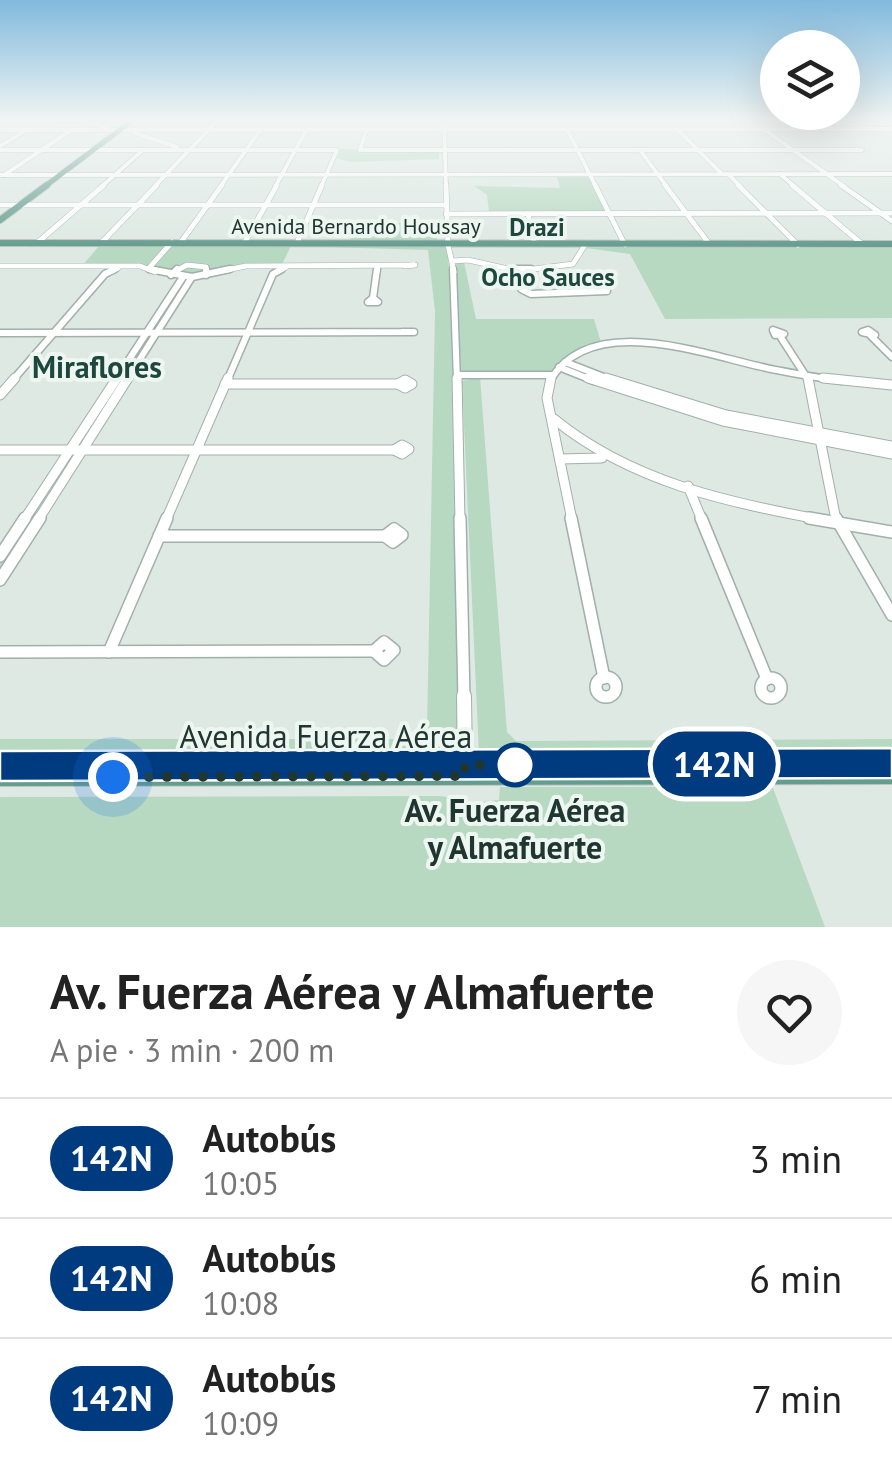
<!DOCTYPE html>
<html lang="es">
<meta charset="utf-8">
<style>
body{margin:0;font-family:"PT Sans",sans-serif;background:#f6f6f6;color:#222;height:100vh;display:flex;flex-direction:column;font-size:38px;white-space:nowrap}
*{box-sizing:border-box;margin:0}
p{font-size:32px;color:#767676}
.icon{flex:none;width:55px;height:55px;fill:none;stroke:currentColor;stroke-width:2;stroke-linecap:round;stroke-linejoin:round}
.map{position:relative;height:927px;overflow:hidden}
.details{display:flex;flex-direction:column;background:#fff;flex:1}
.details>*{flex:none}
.badge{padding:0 20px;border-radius:32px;font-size:35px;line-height:65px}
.tools{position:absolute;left:760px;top:30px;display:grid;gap:20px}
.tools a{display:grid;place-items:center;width:100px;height:100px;border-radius:50%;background:#fff;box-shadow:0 10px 40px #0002;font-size:50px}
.you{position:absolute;width:50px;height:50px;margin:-25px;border:8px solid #fff;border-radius:50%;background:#1a73e8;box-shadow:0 0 0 15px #1a73e833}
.map>.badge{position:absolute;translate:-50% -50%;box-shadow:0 0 0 5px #fff}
.round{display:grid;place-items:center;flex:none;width:105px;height:105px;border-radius:52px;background:#f6f6f6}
.headline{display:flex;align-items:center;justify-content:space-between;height:170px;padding:0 50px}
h1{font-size:48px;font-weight:600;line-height:75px}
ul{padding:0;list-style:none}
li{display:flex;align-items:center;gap:30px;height:120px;padding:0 50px;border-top:2px solid #e0e0e0}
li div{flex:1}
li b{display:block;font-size:38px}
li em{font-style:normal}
li .badge{min-width:110px;font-weight:700;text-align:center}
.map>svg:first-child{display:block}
.green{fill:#b7d9c1}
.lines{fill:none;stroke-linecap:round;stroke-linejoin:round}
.minor-far5-casing{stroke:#a1b0ab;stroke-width:5}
.minor-far4-casing{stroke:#a1b0ab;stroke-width:6}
.minor-far3-casing{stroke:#a1b0ab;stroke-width:9}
.minor-far2-casing{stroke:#a1b0ab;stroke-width:11}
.minor-far1-casing{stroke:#a1b0ab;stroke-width:14}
.minor-casing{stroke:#a1b0ab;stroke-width:16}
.major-far2-casing{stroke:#bcc3c1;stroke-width:6}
.major-far1-casing{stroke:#bcc3c1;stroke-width:8}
.major-casing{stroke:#bcc3c1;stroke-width:20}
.minor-far5{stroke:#fff;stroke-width:4}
.minor-far4{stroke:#fff;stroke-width:5}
.minor-far3{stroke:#fff;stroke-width:6}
.minor-far2{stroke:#fff;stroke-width:9}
.minor-far1{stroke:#fff;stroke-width:11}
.minor{stroke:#fff;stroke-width:14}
.major-far2{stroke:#649c8e;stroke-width:5}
.major-far1{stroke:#649c8e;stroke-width:6}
.major{stroke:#649c8e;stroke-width:18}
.line{fill:#003b80;stroke:#fff;stroke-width:2.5}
.walk{stroke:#203731;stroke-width:10;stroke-dasharray:0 18}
.stop-dot{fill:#fff;stroke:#003b80;stroke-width:5}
.labels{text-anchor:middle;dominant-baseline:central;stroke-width:8;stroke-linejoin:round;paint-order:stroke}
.far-street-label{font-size:22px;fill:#203731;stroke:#eef6f2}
.far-neighbourhood-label{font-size:25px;font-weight:bold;fill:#1e483e;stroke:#eef6f2}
.neighbourhood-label{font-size:30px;font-weight:bold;fill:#1e483e;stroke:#eef6f2}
.near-street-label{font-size:32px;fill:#203731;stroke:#eef6f2}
.near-stop-label{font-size:32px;font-weight:bold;fill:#203731;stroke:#eef6f2}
</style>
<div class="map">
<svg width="892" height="927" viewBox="0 0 892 927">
<rect width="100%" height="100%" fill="#dee9e4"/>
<!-- green -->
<g class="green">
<path d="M340 149 439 151V159L349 162 337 158Z"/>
<path d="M557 177H590L605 211 489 212 487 195 474 186 560 188Z"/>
<path d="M355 223H437V240L350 241Z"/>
<path d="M892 244V318L665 319 630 254 586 248Z"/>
<path d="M448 245 465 765 0 777V739H419L427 732 435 311 428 250 291 246 281 266H246L192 277 0 580V556L182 277 149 268 82 266 99 246Z"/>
<path d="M464 262 476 319H594L602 346 566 362 819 443 560 367 553 375 465 372 461 370 456 263Z"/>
<path d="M480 377 507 732 516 741 892 739V759L486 760 479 754 462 381Z"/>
<path d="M500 787H656L665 795 676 794 683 787 773 788 825 927H0V797L439 796 463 799V804L499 800Z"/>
</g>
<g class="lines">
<defs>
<g id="minor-far5">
<path d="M63 120 87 121 109 129"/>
<path d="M444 120 446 187"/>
<path d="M367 129 360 150H862"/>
<path d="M567 129 596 187"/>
<path d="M677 129 722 174"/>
<path d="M0 130 892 129"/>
<path d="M765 130 845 187"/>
<path d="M135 133 177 147"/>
<path d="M0 146 25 131"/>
<path d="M0 150H337L321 187"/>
<path d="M640 150 667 187"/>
<path d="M728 174 741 187"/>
<path d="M780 174 795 187"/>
<path d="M0 175 892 174"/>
<path d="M4 175 70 131"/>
<path d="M101 187 143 150"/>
<path d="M154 187 218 120"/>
<path d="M220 187 261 129"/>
<path d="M275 187 307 129"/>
</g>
<g id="minor-far4">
<path d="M446 185 448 245 454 272"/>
<path d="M595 185 625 245"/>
<path d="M665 185 707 241"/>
<path d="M738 185 798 245"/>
<path d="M792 185 862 244"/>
<path d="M841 185 892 221"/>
<path d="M0 205H446"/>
<path d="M446 214 892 213"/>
<path d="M528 214 534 241"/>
<path d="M102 242 157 185"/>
<path d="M181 242 222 185"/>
<path d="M245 242 277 185"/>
<path d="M37 243 104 185"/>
<path d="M297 243 322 185"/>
<path d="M453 261 468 260 518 271 573 264 585 245"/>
<path d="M0 266H140L155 272"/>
<path d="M149 268 172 242"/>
<path d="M110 272 118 268"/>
<path d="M174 272 187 265 206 267V272"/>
<path d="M217 272 246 266 415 265 405 266"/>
<path d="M277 272 286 267"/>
<path d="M377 272 378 266"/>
</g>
<g id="minor-far3">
<path d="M149 269 192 277 230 269"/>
<path d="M206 269V275"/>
<path d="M453 269 457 381"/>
<path d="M511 269H531"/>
<path d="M515 272 520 277 521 289 531 294 607 291"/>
<path d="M171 275 177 269"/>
<path d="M373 298 377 269"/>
<path d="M373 298 378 302H368Z"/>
<path d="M773 330 784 334 775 335Z"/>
<path d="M868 330 875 335 862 332Z"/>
<path d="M0 333 414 332H402"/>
<path d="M780 336 809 381"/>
<path d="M871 336 892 357"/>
<path d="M565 362 614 381"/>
<path d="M559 367 594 381"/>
<path d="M457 375H553"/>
<path d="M12 381 105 274 115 269"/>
<path d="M115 381 183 277"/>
<path d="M126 381 192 277"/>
<path d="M227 381 273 274 282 269"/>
<path d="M550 381C589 312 700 353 758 366 786 373 814 377 842 381"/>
</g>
<g id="minor-far2">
<path d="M457 378 460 520"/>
<path d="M551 378 547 398 572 520"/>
<path d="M588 378 723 421 892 454"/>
<path d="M606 378 726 415 892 446"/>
<path d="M808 378 836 520"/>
<path d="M823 378 892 385"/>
<path d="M405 380 412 384 405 388 398 384Z"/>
<path d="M225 384H398"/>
<path d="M0 395 15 378"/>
<path d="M554 419C630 481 728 503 823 520"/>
<path d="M402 445 409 449 402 454 394 450Z"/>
<path d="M0 450H394"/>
<path d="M560 459 602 458"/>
<path d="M688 486 702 520"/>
<path d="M24 520 117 378"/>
<path d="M38 520 128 378"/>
<path d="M166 520 228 378"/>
</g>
<g id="minor-far1">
<path d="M460 518 464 699"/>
<path d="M571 518 604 678"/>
<path d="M701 518 767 679"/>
<path d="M809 518 892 532"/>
<path d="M836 518 892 615"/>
<path d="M394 529 402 535 393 542 385 536Z"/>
<path d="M159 536H385"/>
<path d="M0 556 25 518"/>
<path d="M0 580 40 518"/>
<path d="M384 642 394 650 384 660 374 651Z"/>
<path d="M0 652 374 651"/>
<path d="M109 652 167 518"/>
<circle cx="606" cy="687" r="10"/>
<circle cx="771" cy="688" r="10"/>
</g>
<path id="minor" d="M464 696 465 765"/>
<path id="major-far2" d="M44 187 133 120"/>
<g id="major-far1">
<path d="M0 220 47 185"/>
<path d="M0 243 892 244"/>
</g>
<g id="major">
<path d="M0 766 892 763"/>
<path d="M0 777 892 775"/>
</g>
</defs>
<!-- minor-far5 casing -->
<use href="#minor-far5" class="minor-far5-casing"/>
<!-- minor-far4 casing -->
<use href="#minor-far4" class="minor-far4-casing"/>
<!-- minor-far3 casing -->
<use href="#minor-far3" class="minor-far3-casing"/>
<!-- minor-far2 casing -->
<use href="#minor-far2" class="minor-far2-casing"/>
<!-- minor-far1 casing -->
<use href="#minor-far1" class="minor-far1-casing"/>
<!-- minor casing -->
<use href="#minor" class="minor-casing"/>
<!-- major-far2 casing -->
<use href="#major-far2" class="major-far2-casing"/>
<!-- major-far1 casing -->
<use href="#major-far1" class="major-far1-casing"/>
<!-- major casing -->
<use href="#major" class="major-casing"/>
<!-- minor-far5 -->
<use href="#minor-far5" class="minor-far5"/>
<!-- minor-far4 -->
<use href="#minor-far4" class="minor-far4"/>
<!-- minor-far3 -->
<use href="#minor-far3" class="minor-far3"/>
<!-- minor-far2 -->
<use href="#minor-far2" class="minor-far2"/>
<!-- minor-far1 -->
<use href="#minor-far1" class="minor-far1"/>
<!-- minor -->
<use href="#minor" class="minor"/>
<!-- major-far2 -->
<use href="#major-far2" class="major-far2"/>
<!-- major-far1 -->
<use href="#major-far1" class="major-far1"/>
<!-- major -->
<use href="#major" class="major"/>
</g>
<!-- sky -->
<linearGradient id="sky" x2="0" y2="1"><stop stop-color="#81b9dd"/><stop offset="0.48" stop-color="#f0f5f3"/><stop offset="1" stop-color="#f0f5f3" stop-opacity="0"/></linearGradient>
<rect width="892" height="249" fill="url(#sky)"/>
<!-- line -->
<path class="line" d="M892 748V778L0 781V751Z"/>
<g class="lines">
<!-- walk -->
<path class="walk" d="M113 777 465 776V765H515"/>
</g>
<!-- markers -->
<circle class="stop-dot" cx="515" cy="765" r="20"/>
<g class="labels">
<!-- far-street labels -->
<g class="far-street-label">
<text x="356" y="226">Avenida Bernardo Houssay</text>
</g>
<!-- far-neighbourhood labels -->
<g class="far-neighbourhood-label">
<text x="537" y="227">Drazi</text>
<text x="548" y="277">Ocho Sauces</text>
</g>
<!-- neighbourhood labels -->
<g class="neighbourhood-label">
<text x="97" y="366">Miraflores</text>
</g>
<!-- near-street labels -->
<g class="near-street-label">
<text x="326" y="736">Avenida Fuerza Aérea</text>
</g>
<!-- near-stop labels -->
<g class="near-stop-label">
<text x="515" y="810">Av. Fuerza Aérea<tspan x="515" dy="37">y Almafuerte</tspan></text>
</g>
</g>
</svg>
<div class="tools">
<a><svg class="icon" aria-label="layers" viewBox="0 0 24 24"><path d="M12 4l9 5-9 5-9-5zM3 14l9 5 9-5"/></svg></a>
</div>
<div class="you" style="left:113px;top:777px"></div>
<b class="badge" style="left:714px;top:764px;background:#003b80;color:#fff">142N</b>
</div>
<section class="details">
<div class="headline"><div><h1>Av. Fuerza Aérea y Almafuerte</h1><p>A pie · 3 min · 200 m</p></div><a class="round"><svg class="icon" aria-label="heart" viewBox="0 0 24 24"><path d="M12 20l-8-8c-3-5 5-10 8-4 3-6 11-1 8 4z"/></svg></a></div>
<ul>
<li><span class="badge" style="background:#003b80;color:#fff">142N</span><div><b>Autobús</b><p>10:05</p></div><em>3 min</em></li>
<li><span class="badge" style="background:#003b80;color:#fff">142N</span><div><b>Autobús</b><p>10:08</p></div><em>6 min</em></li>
<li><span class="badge" style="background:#003b80;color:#fff">142N</span><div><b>Autobús</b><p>10:09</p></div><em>7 min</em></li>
</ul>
</section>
